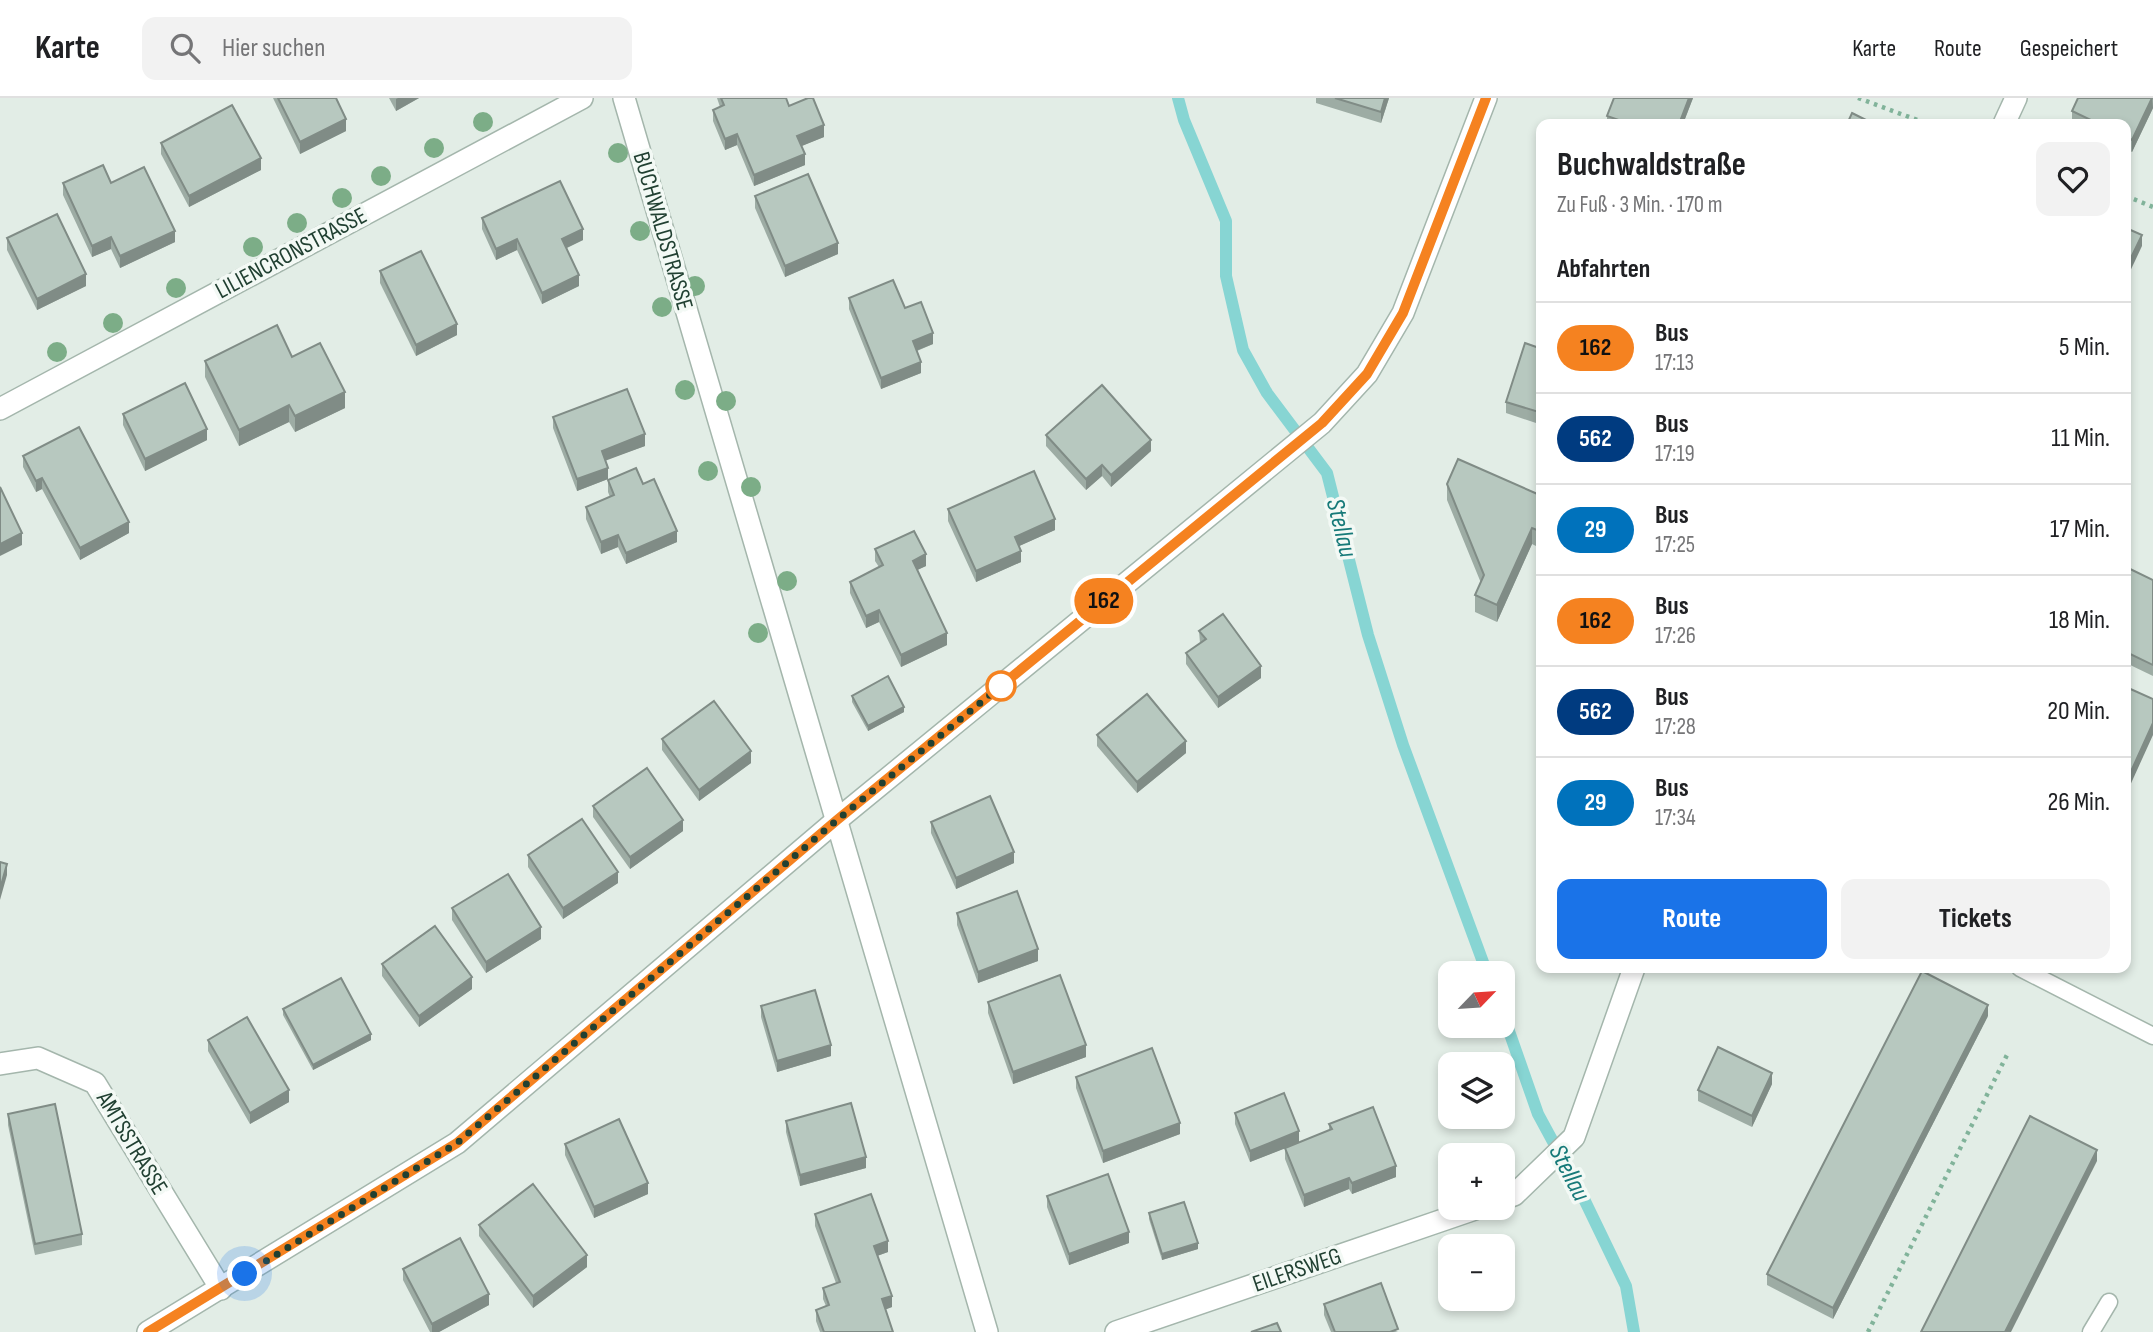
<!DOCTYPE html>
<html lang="de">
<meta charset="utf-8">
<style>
body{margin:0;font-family:"Sofia Sans Condensed",sans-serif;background:#f2f2f2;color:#202124;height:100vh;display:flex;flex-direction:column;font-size:26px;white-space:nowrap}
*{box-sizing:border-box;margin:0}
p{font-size:23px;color:#757577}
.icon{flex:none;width:38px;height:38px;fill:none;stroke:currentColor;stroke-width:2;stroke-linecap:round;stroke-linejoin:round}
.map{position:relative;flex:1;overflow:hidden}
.details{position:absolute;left:1536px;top:21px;width:595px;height:854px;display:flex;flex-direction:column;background:#fff;border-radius:14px;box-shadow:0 4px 10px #0003}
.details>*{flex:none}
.badge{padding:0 14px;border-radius:23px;font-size:24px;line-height:46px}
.needle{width:46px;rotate:65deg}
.buttons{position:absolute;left:1438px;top:863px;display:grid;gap:14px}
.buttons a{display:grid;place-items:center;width:77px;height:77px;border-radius:14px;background:#fff;box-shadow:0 4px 10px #0003;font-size:35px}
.you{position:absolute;width:35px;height:35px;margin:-18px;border:5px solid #fff;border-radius:50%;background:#1a73e8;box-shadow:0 0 0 10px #1a73e833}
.map>.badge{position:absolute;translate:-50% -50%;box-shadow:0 0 0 4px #fff}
h2{padding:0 21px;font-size:26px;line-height:63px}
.round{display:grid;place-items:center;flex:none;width:74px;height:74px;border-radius:14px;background:#f2f2f2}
.head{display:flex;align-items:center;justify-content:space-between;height:119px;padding:0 21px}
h1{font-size:33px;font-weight:700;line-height:52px}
.action{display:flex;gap:14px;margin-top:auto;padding:14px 21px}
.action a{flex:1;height:80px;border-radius:14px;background:#1a73e8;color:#fff;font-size:28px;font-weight:700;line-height:80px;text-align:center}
.action a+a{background:#f2f2f2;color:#202124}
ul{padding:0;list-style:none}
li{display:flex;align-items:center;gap:21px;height:91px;padding:0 21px;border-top:2px solid #e0e0e0}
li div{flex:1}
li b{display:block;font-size:26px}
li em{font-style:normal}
li .badge{min-width:77px;font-weight:700;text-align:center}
header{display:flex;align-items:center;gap:42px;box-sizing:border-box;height:98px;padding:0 35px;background:#fff;border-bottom:2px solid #e0e0e0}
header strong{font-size:33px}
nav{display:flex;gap:38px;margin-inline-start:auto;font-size:24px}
.search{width:490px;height:63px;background:#f2f2f2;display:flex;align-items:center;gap:18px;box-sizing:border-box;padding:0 24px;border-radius:14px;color:#757577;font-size:26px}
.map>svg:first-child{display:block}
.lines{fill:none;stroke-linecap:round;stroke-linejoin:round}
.stream{stroke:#87d5d3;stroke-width:12}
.service-casing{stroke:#a4b6ac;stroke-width:19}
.minor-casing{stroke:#a4b6ac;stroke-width:24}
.path{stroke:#81b39a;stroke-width:4.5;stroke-dasharray:3.5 5;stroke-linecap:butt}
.service{stroke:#fff;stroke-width:16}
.minor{stroke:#fff;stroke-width:21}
.tree{fill:#7cad87}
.wall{fill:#9daca4}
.shaded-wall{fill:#808c86}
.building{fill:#b7c8bf;stroke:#808c86;stroke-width:2}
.line-casing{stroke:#fff;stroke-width:16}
.line{stroke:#f58220;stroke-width:10}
.walk{stroke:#214032;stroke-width:7;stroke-dasharray:0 12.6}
.stop-dot{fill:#fff;stroke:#f58220;stroke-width:3.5}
.labels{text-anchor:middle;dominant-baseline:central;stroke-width:7;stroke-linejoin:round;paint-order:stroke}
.street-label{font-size:24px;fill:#214032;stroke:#f3f9f5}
.water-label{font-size:26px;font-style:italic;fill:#177a79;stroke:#f3f9f5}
</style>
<header>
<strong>Karte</strong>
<div class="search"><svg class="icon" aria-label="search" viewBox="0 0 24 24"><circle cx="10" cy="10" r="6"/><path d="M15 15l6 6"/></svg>Hier suchen</div>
<nav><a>Karte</a><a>Route</a><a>Gespeichert</a></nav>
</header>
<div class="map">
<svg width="2153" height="1234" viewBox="0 0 2153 1234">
<rect width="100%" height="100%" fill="#e2ede6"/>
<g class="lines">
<!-- stream -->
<g class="stream">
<path d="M1178 0 1184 22 1226 123V178L1243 252 1267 295 1327 375 1368 537 1403 647 1487 875"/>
<path d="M1503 916 1538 1016 1584 1101 1626 1188 1634 1234"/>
</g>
<defs>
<g id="service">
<path d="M2020 870 2153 938"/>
<path d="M2091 1234 2109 1204"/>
</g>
<g id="minor">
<path d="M624 0 987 1234"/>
<path d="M2004 26 2016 0"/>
<path d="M0 311 582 0"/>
<path d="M0 966 38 960 95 985 221 1191"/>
<path d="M1503 1101 1514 1097 1574 1039 1634 870"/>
<path d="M148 1234 457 1045 837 722 1322 325 1367 276 1403 215 1486 0"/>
<path d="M1116 1234 1478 1110"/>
</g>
</defs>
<!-- service casing -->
<use href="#service" class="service-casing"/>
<!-- minor casing -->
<use href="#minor" class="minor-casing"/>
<!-- path -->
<g class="path">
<path d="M1858 0 1928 26"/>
<path d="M2126 98 2153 109"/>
<path d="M1868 1234 2008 955"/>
</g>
<!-- service -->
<use href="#service" class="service"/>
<!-- minor -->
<use href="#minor" class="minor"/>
</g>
<!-- trees -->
<g class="tree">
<circle cx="483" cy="24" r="10"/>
<circle cx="434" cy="50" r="10"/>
<circle cx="618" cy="55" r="10"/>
<circle cx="381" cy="78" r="10"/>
<circle cx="342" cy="100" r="10"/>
<circle cx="297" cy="125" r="10"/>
<circle cx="640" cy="133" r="10"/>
<circle cx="253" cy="149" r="10"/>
<circle cx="695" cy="188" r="10"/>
<circle cx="176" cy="190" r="10"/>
<circle cx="662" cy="209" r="10"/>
<circle cx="113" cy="225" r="10"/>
<circle cx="57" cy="254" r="10"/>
<circle cx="685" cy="292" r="10"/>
<circle cx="726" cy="303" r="10"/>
<circle cx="708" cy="373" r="10"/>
<circle cx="751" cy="389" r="10"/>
<circle cx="787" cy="483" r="10"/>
<circle cx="758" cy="535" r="10"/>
</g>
<!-- wall -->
<g class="wall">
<path d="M273 0H336L346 33 300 56Z"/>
<path d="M389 0H419L396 13Z"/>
<path d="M717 0H786L789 8 824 39 801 48 805 67 754 88 737 47 725 52 713 23V12L720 9Z"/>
<path d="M1316 0H1389L1381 25 1316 5Z"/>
<path d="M1614 0H1693L1683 26H1607V18Z"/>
<path d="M2153 0V10L2132 54 2126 51V26H2076L2072 24V13Z"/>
<path d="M161 45 261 72 189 109 161 56Z"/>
<path d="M63 85H111L175 144 120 170 111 151 92 159 63 97Z"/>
<path d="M755 98 838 156 785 179 755 110Z"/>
<path d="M482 120 583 142 567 150 579 188 542 206 517 152 496 162 482 131Z"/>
<path d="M7 140 86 188 37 212 7 152Z"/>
<path d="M380 173 457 237 416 258 380 185Z"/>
<path d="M849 200 905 210 933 246 917 253 921 275 881 291 849 211Z"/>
<path d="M1542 251V327L1506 315V304Z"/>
<path d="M292 259 345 310 295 334 289 324 239 348 205 279V263Z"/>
<path d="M123 316 207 342 145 373 123 327Z"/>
<path d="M553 319 645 348 605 362 608 381 577 393 553 330Z"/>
<path d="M1046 337 1151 353 1111 389 1102 378 1086 392 1046 348Z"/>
<path d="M23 358 129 435 80 462 42 391 36 394 23 369Z"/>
<path d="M608 382 643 386 677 444 626 466 618 449 601 456 586 421V409L610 399 608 394Z"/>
<path d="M1447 386 1542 398V451L1532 446 1497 524 1475 514V497L1481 485 1447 402Z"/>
<path d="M948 411 1055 432 1019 448 1021 464 976 484 948 423Z"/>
<path d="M875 451 926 468 917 472 947 547 901 569 879 524 866 530 850 495V484L879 469 875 463Z"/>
<path d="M2126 469 2153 482V578L2126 565Z"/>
<path d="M1199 533 1261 580 1218 610 1186 566V555L1200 545Z"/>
<path d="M852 598 904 614 868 633 852 604Z"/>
<path d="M1097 637 1186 655 1137 695 1097 648Z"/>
<path d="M662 641 751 665 699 703 662 652Z"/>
<path d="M593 708 683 733 630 771 593 719Z"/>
<path d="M931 724 1014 765 956 791 931 735Z"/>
<path d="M528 757 618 785 563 821 528 769Z"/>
<path d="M452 810 541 841 486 875 452 822Z"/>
<path d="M957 815 1038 863 978 885 957 827Z"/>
<path d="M382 866 472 891 419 929 382 878Z"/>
<path d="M988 904 1086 959 1013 986 988 915Z"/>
<path d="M761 908 831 958 777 974 761 919Z"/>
<path d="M283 911 371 942 313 972 283 917Z"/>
<path d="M1988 918 1833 1221 1767 1187V1176Z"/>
<path d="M208 942 289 1004 250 1026 208 953Z"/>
<path d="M1076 979 1180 1036 1103 1065 1076 990Z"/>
<path d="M1772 986 1752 1029 1698 1003V992Z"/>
<path d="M1235 1015 1299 1044 1329 1032V1026L1396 1079 1352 1096 1349 1091 1304 1109 1285 1061V1050L1250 1064 1235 1026Z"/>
<path d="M8 1016 82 1136V1147L35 1157 8 1027Z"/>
<path d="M786 1023 866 1070 800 1088 786 1034Z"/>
<path d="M565 1046 648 1096 594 1120 565 1057Z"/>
<path d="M1047 1098 1129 1145 1069 1167 1047 1109Z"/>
<path d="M1149 1115 1198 1151 1162 1162 1149 1121Z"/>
<path d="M815 1116 888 1154 877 1158 892 1209 885 1211 893 1234H820L816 1223V1212L826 1208 823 1201V1190L836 1185 815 1128Z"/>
<path d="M479 1127 587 1169 533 1210 479 1138Z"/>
<path d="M403 1171 489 1207 439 1234H430L403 1182Z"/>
<path d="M1324 1206 1398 1234H1331L1324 1217Z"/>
</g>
<!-- shaded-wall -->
<g class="shaded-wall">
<path d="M398 0H419L396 13V1Z"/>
<path d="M1385 0H1389L1381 25V14Z"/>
<path d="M1689 0H1693L1683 26H1679Z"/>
<path d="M2152 0 2153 10 2132 54V42Z"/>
<path d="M346 21V33L300 56V44Z"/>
<path d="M824 27V39L797 50V38Z"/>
<path d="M737 36V47L725 52V41Z"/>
<path d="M805 56V67L754 88V77Z"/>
<path d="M261 60V72L189 109V98Z"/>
<path d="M583 131V142L562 152V141Z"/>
<path d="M175 133V144L120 170V158Z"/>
<path d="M2142 137V148L2126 182V170Z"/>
<path d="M111 139V151L92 159V148Z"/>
<path d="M517 141V152L496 162V151Z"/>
<path d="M838 145V156L785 179V168Z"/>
<path d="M86 176V188L37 212V201Z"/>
<path d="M579 177V188L542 206V195Z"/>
<path d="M457 226V237L416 258V247Z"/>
<path d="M933 235V246L913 254V243Z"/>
<path d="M921 264V275L881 291V280Z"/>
<path d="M345 294V310L295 334V318Z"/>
<path d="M289 307V324L239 348V332Z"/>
<path d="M207 331V342L145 373V361Z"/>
<path d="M645 336V348L602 364V353Z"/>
<path d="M1151 342V353L1111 389V377Z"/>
<path d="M1102 367V378L1086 392V381Z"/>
<path d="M608 370V381L577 393V381Z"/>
<path d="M42 380V391L36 394V383Z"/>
<path d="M1055 421V432L1015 450V439Z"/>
<path d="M129 424V435L80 462V450Z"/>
<path d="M1532 430V446L1497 524V507Z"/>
<path d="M677 433V444L626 466V455Z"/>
<path d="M22 435V447L0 458V446Z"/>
<path d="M618 437V449L601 456V444Z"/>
<path d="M1021 453V464L976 484V473Z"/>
<path d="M926 456V468L913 474V463Z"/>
<path d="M879 512V524L866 530V518Z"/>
<path d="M947 535V547L901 569V557Z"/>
<path d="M1261 568V580L1218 610V599Z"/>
<path d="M904 609V614L868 633V628Z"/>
<path d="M2153 625V637L2128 692V680Z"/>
<path d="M1186 643V655L1137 695V684Z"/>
<path d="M751 653V665L699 703V692Z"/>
<path d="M683 722V733L630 771V759Z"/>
<path d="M1014 754V765L956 791V780Z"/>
<path d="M7 766V777L0 802V791Z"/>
<path d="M618 774V785L563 821V810Z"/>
<path d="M541 829V841L486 875V864Z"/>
<path d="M1038 851V863L978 885V874Z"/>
<path d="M472 879V891L419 929V918Z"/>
<path d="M1988 907V918L1833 1221V1210Z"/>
<path d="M371 936V942L313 972V967Z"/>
<path d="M831 947V958L777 974V963Z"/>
<path d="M1086 947V959L1013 986V974Z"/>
<path d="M1772 975V986L1752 1029V1018Z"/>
<path d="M289 992V1004L250 1026V1015Z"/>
<path d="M1180 1025V1036L1103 1065V1053Z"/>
<path d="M1299 1033V1045L1250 1064V1053Z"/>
<path d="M2097 1052V1063L2011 1234H2005Z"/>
<path d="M866 1059V1070L800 1088V1077Z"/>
<path d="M1396 1068V1079L1352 1096V1085Z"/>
<path d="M1349 1080V1091L1304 1109V1097Z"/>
<path d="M648 1085V1096L594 1120V1109Z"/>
<path d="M1129 1134V1145L1069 1167V1156Z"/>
<path d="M888 1143V1154L874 1159V1148Z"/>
<path d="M1198 1145V1151L1162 1162V1156Z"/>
<path d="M587 1157V1169L533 1210V1198Z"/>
<path d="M489 1196V1207L439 1234H432V1226Z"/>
<path d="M892 1198V1209L882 1213V1201Z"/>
</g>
<!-- building -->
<g class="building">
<path d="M278 0H336L346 21 300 44Z"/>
<path d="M721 0H786L789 8 808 0H813L824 27 797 38 805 56 754 77 737 36 725 41 713 12 724 7Z"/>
<path d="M1335 0H1385L1381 14Z"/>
<path d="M1614 0H1689L1679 26H1630L1607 18Z"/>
<path d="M2078 0H2152L2132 42 2126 39V26H2099L2072 13Z"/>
<path d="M232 7 261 60 189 98 161 45Z"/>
<path d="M1852 15 1874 26H1847Z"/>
<path d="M103 67 111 85 144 69 175 133 120 158 111 139 92 148 63 85Z"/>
<path d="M808 76 838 145 785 168 755 98Z"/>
<path d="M560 83 583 131 562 141 579 177 542 195 517 141 496 151 482 120Z"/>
<path d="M57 116 86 176 37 201 7 140Z"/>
<path d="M2126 130 2142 137 2126 170Z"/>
<path d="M421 153 457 226 416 247 380 173Z"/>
<path d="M893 182 905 210 921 204 933 235 913 243 921 264 881 280 849 200Z"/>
<path d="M277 227 292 259 320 245 345 294 295 318 289 307 239 332 205 263Z"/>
<path d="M1525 245 1542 251V315L1506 304Z"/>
<path d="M185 285 207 331 145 361 123 316Z"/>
<path d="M1102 287 1151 342 1111 377 1102 367 1086 381 1046 337Z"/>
<path d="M627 291 645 336 602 353 608 370 577 381 553 319Z"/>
<path d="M79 329 129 424 80 450 42 380 36 383 23 358Z"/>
<path d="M1458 361 1542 398V434L1532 430 1497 507 1475 497 1484 477 1447 386Z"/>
<path d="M636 370 643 386 654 381 677 433 626 455 618 437 601 444 586 409 614 397 608 382Z"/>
<path d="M1034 373 1055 421 1015 439 1021 453 976 473 948 411Z"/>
<path d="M0 389 22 435 0 446Z"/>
<path d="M914 433 926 456 913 463 947 535 901 557 879 512 866 518 850 484 883 467 875 451Z"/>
<path d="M2126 469 2153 482V567L2126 554Z"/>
<path d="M1223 516 1261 568 1218 599 1186 555 1206 541 1199 533Z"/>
<path d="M888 578 904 609 868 628 852 598Z"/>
<path d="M2126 589 2153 601V625L2128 680H2126Z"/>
<path d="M1147 596 1186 643 1137 684 1097 637Z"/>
<path d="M714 603 751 653 699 692 662 641Z"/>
<path d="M647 670 683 722 630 759 593 708Z"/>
<path d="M990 698 1014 754 956 780 931 724Z"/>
<path d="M582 721 618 774 563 810 528 757Z"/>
<path d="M0 764 7 766 0 791Z"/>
<path d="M508 776 541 829 486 864 452 810Z"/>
<path d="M1017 793 1038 851 978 874 957 815Z"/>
<path d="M435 828 472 879 419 918 382 866Z"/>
<path d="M1922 873 1988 907 1833 1210 1767 1176Z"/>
<path d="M1060 877 1086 947 1013 974 988 904Z"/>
<path d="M341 880 371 936 313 967 283 911Z"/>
<path d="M815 892 831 947 777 963 761 908Z"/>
<path d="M247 919 289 992 250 1015 208 942Z"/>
<path d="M1718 949 1772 975 1752 1018 1698 992Z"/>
<path d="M1152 950 1180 1025 1103 1053 1076 979Z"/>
<path d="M1284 995 1299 1033 1250 1053 1235 1015Z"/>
<path d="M851 1005 866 1059 800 1077 786 1023Z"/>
<path d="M55 1006 82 1136 35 1146 8 1016Z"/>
<path d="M1373 1009 1396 1068 1352 1085 1349 1080 1304 1097 1285 1050 1332 1031 1329 1026Z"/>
<path d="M2030 1018 2097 1052 2005 1234H1921Z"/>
<path d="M619 1021 648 1085 594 1109 565 1046Z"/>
<path d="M1108 1076 1129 1134 1069 1156 1047 1098Z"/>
<path d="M533 1086 587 1157 533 1198 479 1127Z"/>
<path d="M871 1096 888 1143 874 1148 892 1198 882 1201 893 1234H824L816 1212 829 1207 823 1190 840 1184 815 1116Z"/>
<path d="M1184 1104 1198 1145 1162 1156 1149 1115Z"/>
<path d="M460 1140 489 1196 432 1226 403 1171Z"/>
<path d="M1381 1185 1398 1231 1390 1234H1335L1324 1206Z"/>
<path d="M1277 1225 1281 1234H1251Z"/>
</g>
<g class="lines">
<defs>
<path id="line" d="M148 1234 457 1045 837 722 1322 325 1367 276 1403 215 1486 0"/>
</defs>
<!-- line casing -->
<use href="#line" class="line-casing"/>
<!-- line -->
<use href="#line" class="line"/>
<!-- walk -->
<path class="walk" d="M245 1176 457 1045 837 722 1001 588"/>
</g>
<!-- markers -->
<circle class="stop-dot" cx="1001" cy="588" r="14"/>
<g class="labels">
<!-- street labels -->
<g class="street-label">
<text transform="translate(663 133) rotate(74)">BUCHWALDSTRASSE</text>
<text transform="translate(291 155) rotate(-28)">LILIENCRONSTRASSE</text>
<text transform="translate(132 1045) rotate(59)">AMTSSTRASSE</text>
<text transform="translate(1297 1172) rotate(-19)">EILERSWEG</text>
</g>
<!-- water labels -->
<g class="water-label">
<text transform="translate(1341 430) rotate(76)">Stellau</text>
<text transform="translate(1569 1075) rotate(63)">Stellau</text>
</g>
</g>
</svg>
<div class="buttons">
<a><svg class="needle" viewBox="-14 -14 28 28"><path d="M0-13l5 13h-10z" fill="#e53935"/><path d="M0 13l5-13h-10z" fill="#757577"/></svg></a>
<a><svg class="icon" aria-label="layers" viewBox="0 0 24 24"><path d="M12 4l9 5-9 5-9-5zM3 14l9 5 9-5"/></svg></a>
<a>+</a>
<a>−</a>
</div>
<div class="you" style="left:245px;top:1176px"></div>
<b class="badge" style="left:1104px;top:503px;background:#f58220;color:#111">162</b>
<section class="details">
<div class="head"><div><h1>Buchwaldstraße</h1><p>Zu Fuß · 3 Min. · 170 m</p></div><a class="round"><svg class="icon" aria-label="heart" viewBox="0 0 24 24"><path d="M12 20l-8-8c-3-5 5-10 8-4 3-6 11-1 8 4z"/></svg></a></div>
<h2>Abfahrten</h2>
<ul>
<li><span class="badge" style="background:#f58220;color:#111">162</span><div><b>Bus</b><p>17:13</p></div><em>5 Min.</em></li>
<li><span class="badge" style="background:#003b80;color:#fff">562</span><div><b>Bus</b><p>17:19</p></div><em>11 Min.</em></li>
<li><span class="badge" style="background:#0072bc;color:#fff">29</span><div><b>Bus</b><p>17:25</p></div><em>17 Min.</em></li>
<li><span class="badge" style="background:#f58220;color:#111">162</span><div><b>Bus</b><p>17:26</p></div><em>18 Min.</em></li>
<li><span class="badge" style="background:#003b80;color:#fff">562</span><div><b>Bus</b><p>17:28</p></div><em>20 Min.</em></li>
<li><span class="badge" style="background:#0072bc;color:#fff">29</span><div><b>Bus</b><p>17:34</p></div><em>26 Min.</em></li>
</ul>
<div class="action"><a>Route</a><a>Tickets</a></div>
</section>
</div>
